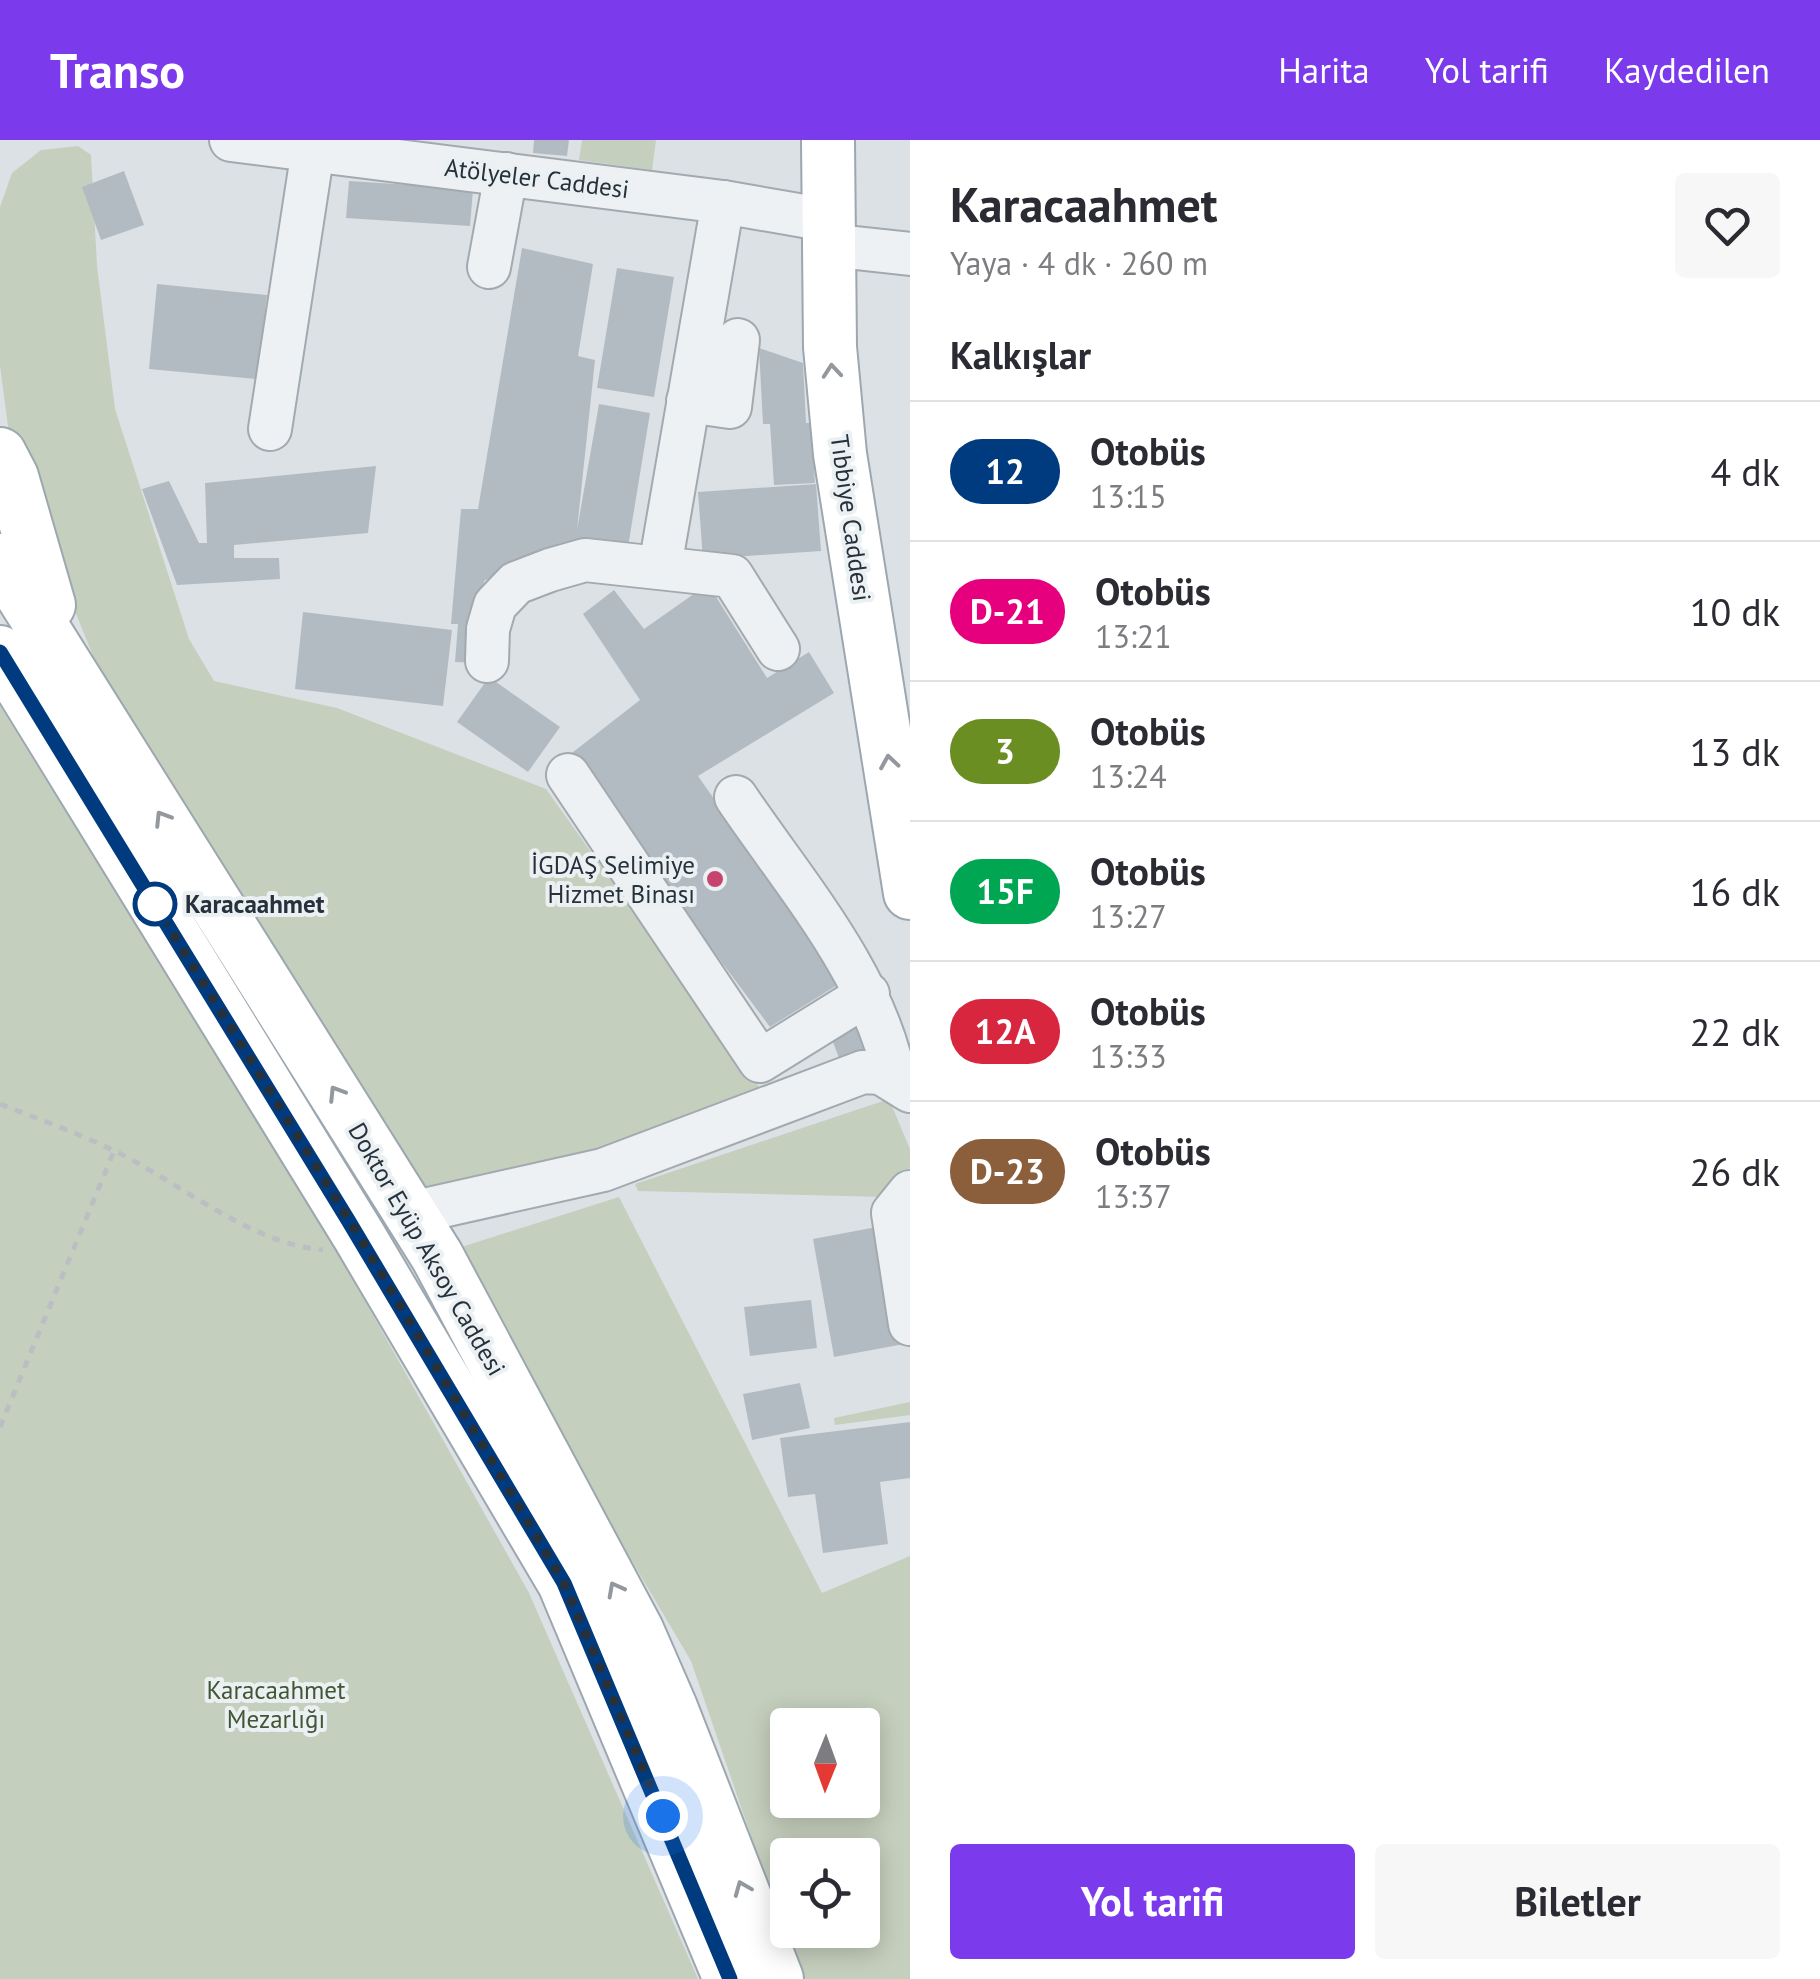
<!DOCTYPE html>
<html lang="tr">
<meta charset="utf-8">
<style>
body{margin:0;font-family:"PT Sans",sans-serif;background:#f7f7f7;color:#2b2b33;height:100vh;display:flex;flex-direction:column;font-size:38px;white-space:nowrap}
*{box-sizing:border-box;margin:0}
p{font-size:32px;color:#7c7c81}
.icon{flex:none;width:55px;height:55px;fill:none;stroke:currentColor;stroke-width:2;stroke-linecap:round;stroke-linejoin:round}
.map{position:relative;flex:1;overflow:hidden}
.sheet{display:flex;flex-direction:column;background:#fff;width:910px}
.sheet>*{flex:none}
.badge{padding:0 20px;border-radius:32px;font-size:35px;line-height:65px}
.needle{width:65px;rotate:181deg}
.controls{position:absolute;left:770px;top:1568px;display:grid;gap:20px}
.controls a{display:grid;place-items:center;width:110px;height:110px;border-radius:10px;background:#fff;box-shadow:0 5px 25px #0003;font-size:50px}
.you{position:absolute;width:50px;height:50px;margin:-25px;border:8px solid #fff;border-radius:50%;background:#1a73e8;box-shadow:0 0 0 15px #1a73e833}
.map>.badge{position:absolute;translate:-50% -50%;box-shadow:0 0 0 5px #fff}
h2{padding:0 40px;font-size:38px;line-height:90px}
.round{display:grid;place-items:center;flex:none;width:105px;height:105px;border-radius:10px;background:#f7f7f7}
.overview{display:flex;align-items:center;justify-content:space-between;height:170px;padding:0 40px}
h1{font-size:48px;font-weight:700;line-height:75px}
.action{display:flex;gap:20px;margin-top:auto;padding:20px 40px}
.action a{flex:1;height:115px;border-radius:10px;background:#7c3aed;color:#fff;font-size:40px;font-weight:700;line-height:115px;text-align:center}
.action a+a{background:#f7f7f7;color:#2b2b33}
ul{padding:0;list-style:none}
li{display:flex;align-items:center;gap:30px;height:140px;padding:0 40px;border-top:2px solid #e1e1e2}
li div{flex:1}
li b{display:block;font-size:38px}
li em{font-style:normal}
li .badge{min-width:110px;font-weight:700;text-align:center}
header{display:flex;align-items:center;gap:60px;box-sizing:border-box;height:140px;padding:0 50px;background:#7c3aed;color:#fff}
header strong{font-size:48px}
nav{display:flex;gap:55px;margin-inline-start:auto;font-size:35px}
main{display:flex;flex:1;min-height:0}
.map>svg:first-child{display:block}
.green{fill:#c5cfbd;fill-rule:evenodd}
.building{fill:#b3bbc2}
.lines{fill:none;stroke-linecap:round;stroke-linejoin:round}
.minor-casing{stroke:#a2a9af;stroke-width:46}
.major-casing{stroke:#9ca7b0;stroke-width:56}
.path{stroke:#babfc4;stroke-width:5;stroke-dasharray:8 8;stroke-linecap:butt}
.minor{stroke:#eef1f4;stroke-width:42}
.major{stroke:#fff;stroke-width:52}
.oneway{stroke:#92989d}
.line-casing{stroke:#fff;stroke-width:22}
.line{stroke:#003b80;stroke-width:15}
.walk{stroke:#26313b;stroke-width:10;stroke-dasharray:0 18}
.poi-dot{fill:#c7446e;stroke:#ebf0f3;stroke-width:4}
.stop-dot{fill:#fff;stroke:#003b80;stroke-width:5}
.labels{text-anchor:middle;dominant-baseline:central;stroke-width:8;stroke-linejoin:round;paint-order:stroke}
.street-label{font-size:25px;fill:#26313b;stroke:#ebf0f3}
.poi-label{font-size:25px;fill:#26313b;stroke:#ebf0f3;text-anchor:end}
.stop-label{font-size:25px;font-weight:bold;fill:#26313b;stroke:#ebf0f3;text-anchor:start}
.park-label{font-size:25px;fill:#405634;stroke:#ebf0f3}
</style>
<header>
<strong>Transo</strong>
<nav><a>Harita</a><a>Yol tarifi</a><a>Kaydedilen</a></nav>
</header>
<main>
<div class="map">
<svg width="910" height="1839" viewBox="0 0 910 1839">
<rect width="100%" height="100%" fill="#dce1e5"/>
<!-- green -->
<g class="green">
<path d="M582 0H656L652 30 579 20Z"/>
<path d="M78 6 91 15 97 126 115 269 189 499 214 541 337 568 546 649 762 951 586 1012 418 1053 109 555 12 316 0 226V67L12 33 41 10Z"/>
<path d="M0 566 328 1095 529 1453 698 1839H0Z"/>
<path d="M889 959 910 1009V1027L887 1057 638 1051 635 1044Z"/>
<path d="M619 1057 822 1453 910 1416V1839H800L691 1521 449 1111ZM788 1585H862V1660H788ZM788 1715H862V1790H788Z"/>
<path d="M910 1262V1275L835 1285 834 1278Z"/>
</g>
<!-- building -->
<g class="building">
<path d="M534 0H569L567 16 533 13Z"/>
<path d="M124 31 144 85 101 100 82 47Z"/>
<path d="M349 41 473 49 470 86 346 78Z"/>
<path d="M522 108 593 124 578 216 595 220 577 390 599 264 650 273 627 413 576 404 544 409 484 441 476 523 455 522 458 484H451L461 369H478Z"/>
<path d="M617 128 674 137 654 257 597 248Z"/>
<path d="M157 144 267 155 265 170H270L266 217 258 221 256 239 149 229Z"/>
<path d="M759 208 803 223 806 283H811L815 343 774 345 770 284H763Z"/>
<path d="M376 326 368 393 234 405V418H279L280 439 177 445 142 349 169 341 199 403H207L205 343Z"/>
<path d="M816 344 821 411 703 419 698 352Z"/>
<path d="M708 444 767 538 809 512 834 553 698 636 842 842 770 887 568 616 640 560 583 474 614 450 644 489Z"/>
<path d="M303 472 452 490 443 566 295 549Z"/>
<path d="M489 537 560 587 528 632 457 582Z"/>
<path d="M865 882 874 905 839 918 830 894Z"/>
<path d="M882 1086 904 1204 834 1217 813 1099Z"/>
<path d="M811 1160 817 1208 750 1216 744 1167Z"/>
<path d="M800 1243 810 1288 752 1300 743 1254Z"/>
<path d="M910 1282V1338L880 1342 888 1404 823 1413 815 1354 788 1357 780 1298Z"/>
</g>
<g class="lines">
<defs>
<g id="minor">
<path d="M231 0 723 62 827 80"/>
<path d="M828 105 910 114"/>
<path d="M489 127 506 34"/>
<path d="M688 261 730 267 738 200"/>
<path d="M270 289 313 10"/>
<path d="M660 427 723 62"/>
<path d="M487 521 488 489 495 465 516 443 550 430 585 420 732 436 778 509"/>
<path d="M568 635 760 921 868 854"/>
<path d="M736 657C796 746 873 832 895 939"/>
<path d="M910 1052 893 1073 910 1184"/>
<path d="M411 1073 603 1030 863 932 881 933 910 951"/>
</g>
<g id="major">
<path d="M828 0 830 207 840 314 910 753"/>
<path d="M0 314 12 337 49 465"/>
<path d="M0 420 437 1116 637 1490 671 1568 777 1839"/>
<path d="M0 512 359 1096 564 1443 730 1839"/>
</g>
</defs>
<!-- minor casing -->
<use href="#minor" class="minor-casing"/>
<!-- major casing -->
<use href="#major" class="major-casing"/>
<!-- path -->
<g class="path">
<path d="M0 964C38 979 78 993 115 1011 180 1043 251 1104 323 1110"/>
<path d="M0 1287 114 1011"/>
</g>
<!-- minor -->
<use href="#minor" class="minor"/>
<!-- major -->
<use href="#major" class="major"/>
</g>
<!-- one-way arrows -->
<defs><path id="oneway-chevron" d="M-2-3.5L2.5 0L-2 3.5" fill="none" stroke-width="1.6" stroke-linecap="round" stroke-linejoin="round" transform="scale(2.5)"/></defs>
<g class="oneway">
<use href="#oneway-chevron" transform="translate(832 231) rotate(-95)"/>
<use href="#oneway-chevron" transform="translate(889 622) rotate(-99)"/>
<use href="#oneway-chevron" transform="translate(162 678) rotate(-122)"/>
<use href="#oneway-chevron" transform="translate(336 953) rotate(-122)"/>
<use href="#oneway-chevron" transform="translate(615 1449) rotate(-118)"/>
<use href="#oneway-chevron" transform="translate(742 1748) rotate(-112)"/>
</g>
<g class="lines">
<defs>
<path id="line" d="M0 512 348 1080 564 1443 730 1839"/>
</defs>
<!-- line casing -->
<use href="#line" class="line-casing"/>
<!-- line -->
<use href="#line" class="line"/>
<!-- walk -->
<path class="walk" d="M155 764 146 750 359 1096 564 1443 663 1676"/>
</g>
<!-- markers -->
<circle class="poi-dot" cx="715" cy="739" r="10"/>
<circle class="stop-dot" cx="155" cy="764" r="20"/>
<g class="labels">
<!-- street labels -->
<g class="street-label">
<text transform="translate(537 38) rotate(7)">Atölyeler Caddesi</text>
<text transform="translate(851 378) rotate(82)">Tıbbiye Caddesi</text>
<text transform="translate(427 1109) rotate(60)">Doktor Eyüp Aksoy Caddesi</text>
</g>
<!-- poi labels -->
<g class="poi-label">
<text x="695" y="725">İGDAŞ Selimiye<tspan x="695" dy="29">Hizmet Binası</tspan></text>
</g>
<!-- stop labels -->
<g class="stop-label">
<text x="185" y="764">Karacaahmet</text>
</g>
<!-- park labels -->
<g class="park-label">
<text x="276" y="1550">Karacaahmet<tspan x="276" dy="29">Mezarlığı</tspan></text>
</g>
</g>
</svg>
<div class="controls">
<a><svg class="needle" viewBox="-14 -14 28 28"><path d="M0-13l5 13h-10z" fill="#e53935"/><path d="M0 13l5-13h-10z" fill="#7c7c81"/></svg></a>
<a><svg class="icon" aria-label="locate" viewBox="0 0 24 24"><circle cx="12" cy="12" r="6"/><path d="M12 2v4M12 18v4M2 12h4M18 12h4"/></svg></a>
</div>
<div class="you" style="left:663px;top:1676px"></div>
</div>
<section class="sheet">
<div class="overview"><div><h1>Karacaahmet</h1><p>Yaya · 4 dk · 260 m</p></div><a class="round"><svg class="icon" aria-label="heart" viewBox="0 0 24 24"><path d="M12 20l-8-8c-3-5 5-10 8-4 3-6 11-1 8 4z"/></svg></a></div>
<h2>Kalkışlar</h2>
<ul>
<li><span class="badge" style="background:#003b80;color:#fff">12</span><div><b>Otobüs</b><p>13:15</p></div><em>4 dk</em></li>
<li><span class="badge" style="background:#e6007e;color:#fff">D-21</span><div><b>Otobüs</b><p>13:21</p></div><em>10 dk</em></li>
<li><span class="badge" style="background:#6b8e23;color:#fff">3</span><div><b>Otobüs</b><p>13:24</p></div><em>13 dk</em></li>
<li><span class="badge" style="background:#00a651;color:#fff">15F</span><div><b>Otobüs</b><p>13:27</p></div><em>16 dk</em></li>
<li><span class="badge" style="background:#d7263d;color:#fff">12A</span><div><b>Otobüs</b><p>13:33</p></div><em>22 dk</em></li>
<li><span class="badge" style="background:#8b5e3c;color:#fff">D-23</span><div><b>Otobüs</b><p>13:37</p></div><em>26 dk</em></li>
</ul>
<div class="action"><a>Yol tarifi</a><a>Biletler</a></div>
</section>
</main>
